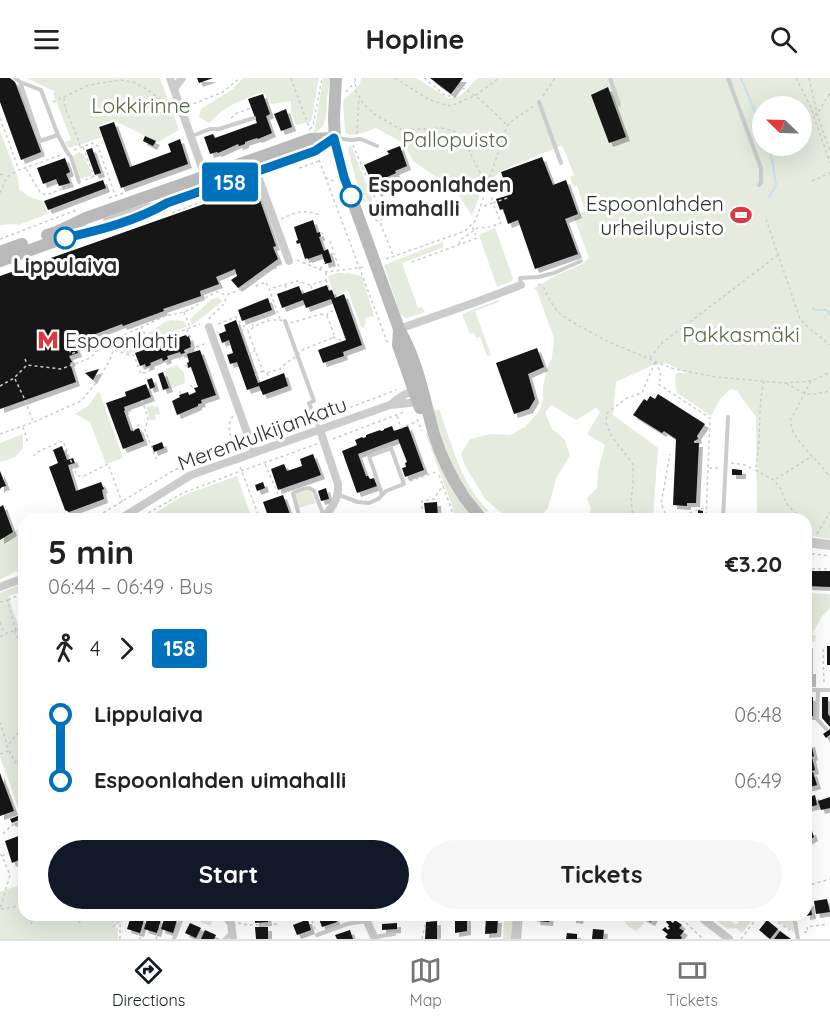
<!DOCTYPE html>
<meta charset="utf-8">
<style>
body{margin:0;font-family:Quicksand,sans-serif;background:#f6f6f6;color:#222;height:100vh;display:flex;flex-direction:column;font-size:22px;white-space:nowrap}
*{box-sizing:border-box;margin:0}
p{font-size:20px;color:#767676}
.icon{flex:none;width:33px;height:33px;fill:none;stroke:currentColor;stroke-width:2;stroke-linecap:round;stroke-linejoin:round}
.map{position:relative;flex:1;overflow:hidden}
.side{position:absolute;left:18px;top:435px;width:794px;height:408px;display:flex;flex-direction:column;background:#fff;border-radius:18px;box-shadow:0 6px 24px #0002}
.side>*{flex:none}
.badge{padding:0 12px;border-radius:4px;font-size:21px;line-height:39px}
.needle{width:39px;rotate:293deg}
.tools{position:absolute;left:752px;top:18px;display:grid;gap:12px}
.tools a{display:grid;place-items:center;width:60px;height:60px;border-radius:50%;background:#fff;box-shadow:0 6px 24px #0002;font-size:30px}
.map>.badge{position:absolute;translate:-50% -50%;box-shadow:0 0 0 3px #fff}
.legs{display:flex;align-items:center;gap:9px;height:66px;padding:0 30px;font-size:20px}
.legs p{margin-inline-start:auto}
.summary{display:flex;align-items:center;justify-content:space-between;height:102px;padding:0 30px}
h1{font-size:33px;font-weight:700;line-height:45px}
.action{display:flex;gap:12px;margin-top:auto;padding:12px 30px}
.action a{flex:1;height:69px;border-radius:36px;background:#111827;color:#fff;font-size:24px;font-weight:700;line-height:69px;text-align:center}
.action a+a{background:#f6f6f6;color:#222}
ul{padding:0 30px;list-style:none}
li{display:flex;align-items:center;gap:21px;height:66px;font-size:22px}
li i{display:grid;place-items:center;width:9px;height:100%;margin:0 8px;background:currentColor}
li i::after{content:'';width:15px;height:15px;margin:-8px;border:4px solid;border-radius:50%;background:#fff}
li p{margin-inline-start:auto}
li:first-child i{background:linear-gradient(#0000 50%,currentColor 0)}
li:last-child i{background:linear-gradient(currentColor 50%,#0000 0)}
header{display:flex;justify-content:space-between;align-items:center;height:78px;padding:0 30px;background:#fff;font-size:27px;font-weight:700}
.tabs{display:flex;justify-content:space-around;align-items:center;height:84px;border-top:2px solid #e0e0e0;background:#fff;font-size:16px;color:#767676}
.tabs a{display:grid;justify-items:center;gap:3px}
.tabs .on{color:#111827}
.map>svg:first-child{display:block}
.green{fill:#e5ecde;fill-rule:evenodd}
.lines{fill:none;stroke-linecap:round;stroke-linejoin:round}
.stream{stroke:#cadfeb;stroke-width:2}
.building{fill:#161616;filter:url(#shadow)}
.path{stroke:#ccc;stroke-width:1.5;stroke-dasharray:3 3;stroke-linecap:butt}
.service{stroke:#ccc;stroke-width:4}
.minor{stroke:#ccc;stroke-width:8}
.tertiary{stroke:#ccc;stroke-width:10}
.secondary{stroke:#b9b9b9;stroke-width:12}
.line-1-casing{stroke:#fff;stroke-width:14}
.line-1{stroke:#0072bc;stroke-width:9}
.stop-1-dot{fill:#fff;stroke:#0072bc;stroke-width:3}
.labels{text-anchor:middle;dominant-baseline:central;stroke-width:6;stroke-linejoin:round;paint-order:stroke}
.park-label{font-size:21px;fill:#536a3e;stroke:#fff}
.stop-label{font-size:21px;font-weight:bold;fill:#2f2f2f;stroke:#fff;text-anchor:start}
.poi-label{font-size:21px;fill:#2f2f2f;stroke:#fff;text-anchor:end}
.street-label{font-size:21px;fill:#2f2f2f;stroke:#fff}
</style>
<header><svg class="icon" aria-label="menu" viewBox="0 0 24 24"><path d="M4 6h16M4 12h16M4 18h16"/></svg>Hopline<svg class="icon" aria-label="search" viewBox="0 0 24 24"><circle cx="10" cy="10" r="6"/><path d="M15 15l6 6"/></svg></header>
<div class="map">
<svg width="830" height="861" viewBox="0 0 830 861">
<defs>
<filter id="shadow"><feDropShadow dx="4" dy="4" stdDeviation="0" flood-color="#0004"/></filter>
</defs>
<rect width="100%" height="100%" fill="#fff"/>
<!-- green -->
<g class="green">
<path d="M26 0H160L179 52 158 64 113 42 98 48 102 59 69 70 65 64 71 62 53 15 56 14Z"/>
<path d="M243 0H319L311 44 296 47 291 33V23L271 26 263 14C244 21 223 29 209 45L199 39 201 31 233 11Z"/>
<path d="M323 0H330C329 7 328 13 327 20 326 34 329 48 314 55Z"/>
<path d="M361 0H416L448 20 460 18 478 0H830V461L806 457V441H757L756 339 737 313 731 311 721 320 711 338 677 315 675 304 676 295H687L666 285 653 287 616 304 613 337 658 370 653 440 587 441 591 431 587 420 597 410 598 393 605 367 587 356 600 334 596 330 576 342 552 327 545 334 552 351 565 362 570 377 556 401 548 430 538 441H509L486 422 465 388 461 376 470 361 491 356 510 357 525 349 540 332 543 321V309L547 290 552 280 554 260 537 213 534 210 555 198 582 186 589 180 574 140 579 138 578 136 585 133 577 107 573 108 570 99 574 97 563 69 560 68 501 93 492 101 484 105 472 138 456 113 413 83 403 65 376 50C367 53 354 60 345 55L343 23 360 6ZM762 28H801V68H762Z"/>
<path d="M0 53 18 100 19 111 28 118 44 124 48 136 18 147 14 146 0 147Z"/>
<path d="M351 67 379 138 373 137 365 117H362L356 103 348 71 349 69Z"/>
<path d="M79 74 84 77 92 97 82 101 79 99 73 78Z"/>
<path d="M495 150 513 200 512 203 497 209 479 157Z"/>
<path d="M443 164 444 169 402 185 418 230 422 229 425 234 407 240V241L400 236 384 187Z"/>
<path d="M338 195H343L344 196 348 195 362 198 374 238 364 240 366 244 364 250 361 249 348 213 334 218 328 198Z"/>
<path d="M218 220 222 223 218 227 192 247 190 241 212 221Z"/>
<path d="M498 222 499 224 475 233 491 277 487 278 480 259 476 260 474 254 470 256 462 236Z"/>
<path d="M171 242 184 243 187 249 149 262 147 256 165 244Z"/>
<path d="M143 257 147 267 151 266 152 267 129 276 118 271 126 262Z"/>
<path d="M177 287 184 295 185 305 170 311 164 292Z"/>
<path d="M99 313 123 380 106 386 90 344 75 336 88 328Z"/>
<path d="M153 327 154 329 158 328 160 336 155 337 156 341 150 343 146 329Z"/>
<path d="M439 331C452 366 461 407 489 433L486 434C455 411 447 368 432 334Z"/>
<path d="M426 353 438 380 474 441H457L426 357Z"/>
<path d="M23 356V370L15 379 0 384V365Z"/>
<path d="M237 398 252 441H145L184 417Z"/>
<path d="M306 412 311 413 316 425 299 430 295 418 297 415Z"/>
<path d="M24 448V486L10 497 0 501V463Z"/>
<path d="M24 505V513L8 518 24 563V746L0 679V515Z"/>
<path d="M806 515 830 516V530L822 538 812 556 816 558 815 564H806Z"/>
<path d="M24 805V837H131L114 849 118 850V861H0V814Z"/>
<path d="M185 837H215L210 848Z"/>
<path d="M629 837H641L639 840 645 844 637 853C631 851 627 848 625 843Z"/>
<path d="M709 837H723L736 847 744 837H756L742 855 736 850 728 851Z"/>
<path d="M779 837H793L795 855 775 841Z"/>
<path d="M504 838H513L512 861H503Z"/>
</g>
<g class="lines">
<!-- stream -->
<g class="stream">
<path d="M741 0 762 50"/>
<path d="M767 68 772 81 776 107 769 119"/>
<path d="M813 230 814 232H826L830 237"/>
</g>
</g>
<!-- building -->
<g class="building">
<path d="M0 0H10L15 4 41 74 21 82 0 24Z"/>
<path d="M197 0H213L199 5Z"/>
<path d="M430 0H463L451 16Z"/>
<path d="M608 9 626 59 609 65 591 17Z"/>
<path d="M263 16 270 36 266 38 272 55 258 61 257 60 245 64V66L239 68 238 66 218 75 217 74 210 76 204 59 213 56 215 60 257 45 248 21Z"/>
<path d="M286 31 292 49 281 53 274 36Z"/>
<path d="M114 44 130 89 171 74 168 66 180 61 188 86 121 110 99 49Z"/>
<path d="M145 58 156 63 153 68 143 63Z"/>
<path d="M400 68 407 88 395 93 396 95 383 101 387 110 377 115 364 87 389 76 387 73Z"/>
<path d="M92 70 101 95 95 97 86 72Z"/>
<path d="M542 79 553 107 566 102 578 136 565 141 578 176 535 191 518 142 508 146 503 131 500 132 496 121 509 117 501 94Z"/>
<path d="M65 80 70 94 66 96 70 105 59 108 56 101 43 106 37 90Z"/>
<path d="M103 102 106 110 48 132 44 123Z"/>
<path d="M255 108 276 168 273 169 278 181 238 210 231 202 237 198 235 191 216 199 219 206 200 213 201 218 163 231 164 233 123 248 122 246 74 264 78 275 69 278 72 284 70 285 76 304 0 331V198Z"/>
<path d="M313 142 317 155 320 154 321 158 319 159 324 173 328 171 332 184 325 186 322 176 308 181 307 180 305 181 300 165 297 166 296 163 298 162 294 149Z"/>
<path d="M327 207 329 213 332 212 335 220 344 216 362 267 343 274 344 278 323 285 318 272 346 262 331 221 306 230 303 222 282 230 277 216 299 208 302 216Z"/>
<path d="M268 220 272 232 242 243 238 232Z"/>
<path d="M236 242 258 305 284 295 288 308 263 317 259 308 247 312 237 284 230 286 227 277 233 275 229 262 222 265 219 256 226 253 224 247Z"/>
<path d="M186 257 187 259 189 258 191 266 190 267 191 269 184 272 185 275 181 276 180 274 167 278 168 281 163 283 162 280 150 285 151 287 146 289 145 286 140 288 135 275Z"/>
<path d="M537 270 544 289 528 296 535 321 529 331 514 336 496 285Z"/>
<path d="M200 272 216 317 201 322 202 325 198 326V328L177 337 172 323 180 319 179 317 188 314 189 317 196 314 194 310 198 309 191 289 188 290 187 285 189 284 187 276Z"/>
<path d="M99 291 93 302 85 295Z"/>
<path d="M163 294 169 310 163 312 158 296Z"/>
<path d="M152 300 155 309 150 311 147 302Z"/>
<path d="M146 306 151 319 124 329 125 332 124 333 131 353 139 350 144 363 123 371 106 325 126 318 125 314Z"/>
<path d="M658 316 705 346 697 358 698 361 694 363V365H699L696 425H687V428L673 427 676 361 664 353 662 355 633 337 644 321 647 323 650 318 655 321Z"/>
<path d="M392 348 394 353 408 348 424 392 405 399 402 390 406 389 405 385 407 384 398 361 358 376 366 398H368L370 401 374 400 377 408 357 415 342 373 357 367 355 362 362 359 363 360 366 359V357L380 352 381 353 384 352V351Z"/>
<path d="M162 364 164 370 154 374 152 368Z"/>
<path d="M62 368 67 382 73 380 75 385 68 387 76 413 101 404 104 411 102 412 104 421 69 434 65 432 49 389 58 385 53 372Z"/>
<path d="M313 376 321 397 278 412 271 391 284 386 287 393 302 388 300 381Z"/>
<path d="M732 391 742 392V397H732Z"/>
<path d="M0 393 6 408 2 409 0 411Z"/>
<path d="M263 404 265 410 257 413 255 407Z"/>
<path d="M326 410 329 421 321 423 318 413Z"/>
<path d="M283 417 291 439 285 441H276L274 436 268 438 263 424Z"/>
<path d="M437 424 438 441H426L424 425Z"/>
<path d="M3 427 13 454 0 462V429Z"/>
<path d="M698 432 703 433V441H698Z"/>
<path d="M806 493H830V509L806 508Z"/>
<path d="M806 566H809V592H812V605H806Z"/>
<rect x="827" y="568" width="3" height="19"/>
<rect x="806" y="619" width="7" height="19"/>
<path d="M822 619H828V636L830 639V649L822 640Z"/>
<path d="M830 651V657L826 660 823 656Z"/>
<path d="M811 665 814 678 812 679 815 692 806 695V666Z"/>
<path d="M813 694 817 707 806 710V696Z"/>
<path d="M0 695 14 733 0 738Z"/>
<path d="M815 717 817 727 806 730V720Z"/>
<path d="M830 719V730L821 732 818 723Z"/>
<path d="M18 738 19 742 12 745 10 741Z"/>
<path d="M812 753 814 759 806 764V755Z"/>
<path d="M24 756V789L21 781 12 785 5 763Z"/>
<path d="M827 821 830 834 816 836 814 823Z"/>
<path d="M810 824 812 837 806 838V825Z"/>
<path d="M255 837H267L268 844 255 845Z"/>
<path d="M322 837H334L337 844 322 849 318 838Z"/>
<path d="M537 837H550L549 844 536 843Z"/>
<path d="M572 837H580L579 842 572 841Z"/>
<path d="M642 837H655L651 844 641 839Z"/>
<path d="M131 838 144 842 140 855 127 851Z"/>
<path d="M148 838 161 842 157 855 144 851Z"/>
<path d="M165 838 177 842 173 855 161 851Z"/>
<path d="M455 839H467V853L455 855Z"/>
<path d="M486 840 498 841 497 855 485 856Z"/>
<path d="M668 841 673 845 675 842 682 847 679 850 684 853 680 858 682 859 681 861H668L665 859 668 856 662 852 665 849 668 852 670 850 668 849 669 847 666 844Z"/>
<path d="M306 842H308L311 852 297 857 293 847Z"/>
<path d="M767 842 778 851 770 861 759 852Z"/>
<path d="M437 843V861H425L426 844Z"/>
<path d="M190 845 201 850 196 860 185 855Z"/>
<path d="M397 845V851L382 852V846Z"/>
<path d="M255 849H268V861H256Z"/>
<path d="M593 851 604 852 603 861H592Z"/>
<path d="M205 852 216 857 214 861H201Z"/>
<path d="M350 852 353 861H337L335 857Z"/>
<path d="M780 853 791 861H774Z"/>
<path d="M567 855 577 856V861H566Z"/>
</g>
<g class="lines">
<!-- path -->
<g class="path">
<path d="M291 0 310 52"/>
<path d="M355 0 356 13 363 25 374 36 400 51 406 52 442 50 454 53 467 69 483 100 488 106 493 125 510 119"/>
<path d="M395 0 428 21 442 26 451 28 476 17 499 0"/>
<path d="M424 0 446 18H450L460 9C479 17 492 33 507 47"/>
<path d="M796 0 810 27 830 85"/>
<path d="M809 0 818 39 830 73"/>
<path d="M346 14 355 4"/>
<path d="M543 18 555 0"/>
<path d="M64 20C65 38 77 52 80 69"/>
<path d="M53 24 89 7 121 2 133 4 148 12 172 31"/>
<path d="M188 28 223 14 240 0"/>
<path d="M814 37 817 36 830 15"/>
<path d="M0 40 19 92 61 77"/>
<path d="M231 40 237 35 251 30"/>
<path d="M310 51 313 48 322 0"/>
<path d="M357 56 359 19"/>
<path d="M353 67 382 137 381 147 393 177"/>
<path d="M83 69 94 99"/>
<path d="M74 72 93 65 98 68 115 117"/>
<path d="M319 82 388 266"/>
<path d="M299 90 319 83"/>
<path d="M26 91 40 114 46 117 74 106"/>
<path d="M0 96 6 98"/>
<path d="M325 100 334 103"/>
<path d="M85 102 105 94"/>
<path d="M812 103 830 95"/>
<path d="M0 115 7 99 17 93"/>
<path d="M109 120 124 115"/>
<path d="M364 121 367 129"/>
<path d="M172 135 201 124"/>
<path d="M370 139 379 144 381 146"/>
<path d="M281 141C297 134 303 131 320 137"/>
<path d="M766 141 800 241 810 251 830 267"/>
<path d="M320 156 326 154"/>
<path d="M0 161 79 131"/>
<path d="M330 163 339 190"/>
<path d="M460 166 459 163 477 150 490 149 501 145 493 125 481 129"/>
<path d="M386 181 465 153 475 143 478 136 507 48 513 42 534 28"/>
<path d="M297 182 326 194 365 189"/>
<path d="M412 184 477 160 472 148"/>
<path d="M24 187 25 190"/>
<path d="M320 191 325 184"/>
<path d="M254 202 256 208 266 204 268 210"/>
<path d="M326 202 330 212"/>
<path d="M538 206 544 210 550 223 559 235 572 244 609 264 671 290 715 299 785 305 811 303 830 294"/>
<path d="M285 207 287 213"/>
<path d="M311 208 312 213"/>
<path d="M184 234 190 249"/>
<path d="M265 235 268 242"/>
<path d="M321 236 327 238 334 256 332 260 302 272 297 278 286 285 280 291 267 295 263 293 248 254C254 247 269 241 278 242 282 242 285 244 288 245 292 245 314 238 321 236Z"/>
<path d="M327 238 328 235 335 232"/>
<path d="M209 241C215 232 226 229 226 217"/>
<path d="M249 241 253 248"/>
<path d="M280 241 269 211 297 203 310 207 326 202V194"/>
<path d="M218 246 236 239 240 245 248 252"/>
<path d="M141 248 149 265 200 246"/>
<path d="M187 251 194 269"/>
<path d="M240 253 246 251"/>
<path d="M333 259 341 262 345 259"/>
<path d="M67 266 71 276C86 270 98 266 115 267"/>
<path d="M115 272 129 277H134L141 296 151 292 149 288"/>
<path d="M248 276 255 273"/>
<path d="M183 277 186 276 185 273 207 265"/>
<path d="M650 280 662 265 778 177"/>
<path d="M25 281 27 286"/>
<path d="M179 281 183 276"/>
<path d="M166 282 167 285"/>
<path d="M655 284C660 294 663 296 658 306L710 340 706 441"/>
<path d="M185 288 188 287"/>
<path d="M267 295 269 301"/>
<path d="M255 297 263 293"/>
<path d="M15 301 25 322 33 343"/>
<path d="M764 303C757 332 762 363 755 392L774 402 781 411 784 420 789 429 797 436V441"/>
<path d="M811 303 791 341C787 359 821 383 830 400"/>
<path d="M786 305C808 318 806 318 830 313"/>
<path d="M190 307 194 310"/>
<path d="M0 308 14 300 27 287 61 291 88 281 92 278 103 266"/>
<path d="M180 313 181 317"/>
<path d="M142 322 148 341 145 352 157 383"/>
<path d="M125 330H126L128 334 131 332"/>
<path d="M233 338C225 348 232 361 235 372"/>
<path d="M397 338 401 350 418 343"/>
<path d="M322 340 396 312"/>
<path d="M417 341 422 353"/>
<path d="M23 349 28 365"/>
<path d="M133 353 140 345"/>
<path d="M0 356 34 344 81 323 97 304 110 282 115 267 120 259 165 238 184 234 195 229 203 221 217 214 226 217 237 213 282 186"/>
<path d="M143 360 144 359 141 353 144 352"/>
<path d="M333 361 404 334"/>
<path d="M260 363 309 344"/>
<path d="M33 378 41 372 63 363 77 398H84L108 386 122 424"/>
<path d="M731 385 745 387 754 392"/>
<path d="M265 386 278 416 288 413"/>
<path d="M240 389 260 441"/>
<path d="M709 390H719"/>
<path d="M439 397 455 441"/>
<path d="M776 401 812 378"/>
<path d="M410 403 436 394"/>
<path d="M422 431V423L434 421 443 407"/>
<path d="M93 441 174 392 234 369 244 367"/>
<path d="M138 441 183 415 241 393 317 366"/>
<path d="M633 441 631 422 633 406V386L612 359 606 345 607 335 627 320 642 315 655 284"/>
<path d="M668 441 661 426 670 376"/>
<path d="M679 441 692 434 706 429"/>
<path d="M817 456 830 434"/>
<path d="M806 475 830 478"/>
<path d="M806 491H830"/>
<path d="M17 493 24 489"/>
<path d="M8 522 24 515"/>
<path d="M0 524 7 522 16 552"/>
<path d="M0 544 4 555"/>
<path d="M15 552 24 579"/>
<path d="M0 559C8 553 15 553 24 551"/>
<path d="M823 571 824 605"/>
<path d="M0 644 9 673 24 698"/>
<path d="M9 666 22 650 21 639 24 635"/>
<path d="M0 676 8 673"/>
<path d="M17 683H24"/>
<path d="M806 713H808"/>
<path d="M3 756 11 748 24 741"/>
<path d="M0 776 2 778 10 797 0 831"/>
<path d="M2 778 9 775"/>
<path d="M806 808 830 801"/>
<path d="M1 831 24 827"/>
<path d="M77 837 81 849"/>
<path d="M310 837 315 851"/>
<path d="M670 837 685 844 703 861"/>
<path d="M773 837 771 840 790 852"/>
<path d="M128 842V837"/>
<path d="M238 845 248 847 279 846"/>
<path d="M31 846 35 837"/>
<path d="M113 849 119 844"/>
<path d="M804 854H808L807 849 828 846"/>
<path d="M120 861V837"/>
<path d="M141 861H140L146 837"/>
<path d="M156 861 163 837"/>
<path d="M422 861 425 847"/>
<path d="M741 861 759 837"/>
</g>
<!-- service -->
<g class="service">
<path d="M15 0 20 4 41 12 58 57 40 63 20 4"/>
<path d="M610 0 619 27"/>
<path d="M728 0 761 90V105L759 107"/>
<path d="M539 24 561 85"/>
<path d="M58 57 67 74 71 79 79 104"/>
<path d="M192 58 210 51H219L254 40"/>
<path d="M337 60 351 62 361 61 377 68"/>
<path d="M105 142 148 127 158 126"/>
<path d="M521 207 520 200 538 199 554 195 581 183"/>
<path d="M285 243 314 323 309 325 319 351"/>
<path d="M339 417 358 424 369 425 378 421 386 413 404 406 391 370 369 378 382 416"/>
<path d="M300 441 293 415C300 412 309 407 314 413L324 438"/>
<path d="M418 441 423 438"/>
<path d="M723 441 728 339"/>
<path d="M806 612H830"/>
<path d="M818 612 817 641 826 651"/>
<path d="M794 837 798 861"/>
<path d="M295 838 299 837"/>
<path d="M317 857 347 846 366 843"/>
<path d="M374 860 380 858 394 856"/>
<path d="M174 861 183 837"/>
<path d="M225 861 231 855"/>
</g>
<!-- minor -->
<g class="minor">
<path d="M170 0 206 101"/>
<path d="M174 11 182 0"/>
<path d="M255 90 289 183"/>
<path d="M209 249 254 374"/>
<path d="M399 251 476 224 521 207"/>
<path d="M320 352 338 406C339 421 332 430 322 441"/>
<path d="M120 441 191 397 390 327 409 325 417 323 423 314C407 312 402 318 390 327"/>
<path d="M0 509 24 500"/>
<path d="M364 837 375 861"/>
<path d="M698 837 729 861"/>
<path d="M227 840 231 845 233 861"/>
</g>
<!-- tertiary -->
<g class="tertiary">
<path d="M806 464 830 467"/>
<path d="M516 861 518 837"/>
</g>
<!-- secondary -->
<g class="secondary">
<path d="M336 0 334 39 335 66 344 99 399 251C418 283 424 321 434 356 441 378 452 401 464 419 470 427 476 434 482 441"/>
<path d="M47 157 57 154 86 140 311 61 333 60"/>
<path d="M0 174 22 166"/>
<path d="M0 183 58 162 90 154 150 135 167 125 315 73 334 60"/>
<path d="M399 251 398 267 420 330"/>
</g>
</g>
<g class="lines">
<defs>
<path id="line-1" d="M65 160C100 152 136 143 167 125L315 73 334 60 344 99 351 118"/>
</defs>
<!-- line-1 casing -->
<use href="#line-1" class="line-1-casing"/>
<!-- line-1 -->
<use href="#line-1" class="line-1"/>
</g>
<!-- icons -->
<defs>
<symbol id="stadium-bare" viewBox="-9 -9 18 18"><path d="M0-5a6.5 5 0 1 0 0 10a6.5 5 0 1 0 0-10ZM-3.5-1.8h7v3.6h-7Z" fill="#e03745" stroke="#fff" stroke-width="2.5" paint-order="stroke"/></symbol>
<symbol id="metro-bare" viewBox="-9 -9 18 18"><path d="M-5.5 5V-5H-3L0 0L3-5H5.5V5H3V-.5L0 4L-3-.5V5Z" fill="#e03745" stroke="#fff" stroke-width="2.5" paint-order="stroke"/></symbol>
</defs>
<g fill-rule="evenodd">
<use href="#stadium-bare" x="726" y="122" width="30" height="30"/>
<use href="#metro-bare" x="33" y="247" width="30" height="30"/>
</g>
<!-- markers -->
<g class="stop-1-dot">
<circle cx="351" cy="118" r="10"/>
<circle cx="65" cy="160" r="10"/>
</g>
<g class="labels">
<!-- park labels -->
<g class="park-label">
<text x="141" y="27">Lokkirinne</text>
<text x="455" y="61">Pallopuisto</text>
<text x="741" y="256">Pakkasmäki</text>
</g>
<!-- stop labels -->
<g class="stop-label">
<text x="368" y="106">Espoonlahden<tspan x="368" dy="24">uimahalli</tspan></text>
<text x="65" y="187" text-anchor="middle">Lippulaiva</text>
</g>
<!-- poi labels -->
<g class="poi-label">
<text x="724" y="125">Espoonlahden<tspan x="724" dy="24">urheilupuisto</tspan></text>
<text x="65" y="262" text-anchor="start">Espoonlahti</text>
</g>
<!-- street labels -->
<g class="street-label">
<text transform="translate(262 355) rotate(-20)">Merenkulkijankatu</text>
</g>
</g>
</svg>
<div class="tools">
<a><svg class="needle" viewBox="-14 -14 28 28"><path d="M0-13l5 13h-10z" fill="#e53935"/><path d="M0 13l5-13h-10z" fill="#767676"/></svg></a>
</div>
<b class="badge" style="left:230px;top:104px;background:#0072bc;color:#fff">158</b>
<section class="side">
<div class="summary"><div><h1>5 min</h1><p>06:44 – 06:49 · Bus</p></div><b>€3.20</b></div>
<div class="legs"><svg class="icon" aria-label="walk" viewBox="0 0 24 24"><circle cx="13" cy="4" r="2"/><path d="M13 8l-2 6 4 7M11 14l-3 7M7 12l3-4h3l4 4"/></svg>4<svg class="icon" aria-label="forward" viewBox="0 0 24 24"><path d="M9 5l7 7-7 7"/></svg><b class="badge" style="background:#0072bc;color:#fff">158</b></div>
<ul>
<li><i style="color:#0072bc"></i><b>Lippulaiva</b><p>06:48</p></li>
<li><i style="color:#0072bc"></i><b>Espoonlahden uimahalli</b><p>06:49</p></li>
</ul>
<div class="action"><a>Start</a><a>Tickets</a></div>
</section>
</div>
<nav class="tabs">
<a class="on"><svg class="icon" aria-label="directions" viewBox="0 0 24 24"><path d="M12 3l9 9-9 9-9-9zM9 14v-3h6M13 9l2 2-2 2"/></svg>Directions</a>
<a><svg class="icon" aria-label="map" viewBox="0 0 24 24"><path d="M3 6l6-2 6 2 6-2v14l-6 2-6-2-6 2zM9 4v14M15 6v14"/></svg>Map</a>
<a><svg class="icon" aria-label="tickets" viewBox="0 0 24 24"><path d="M3 7h18v10H3zM15 7v10"/></svg>Tickets</a>
</nav>
